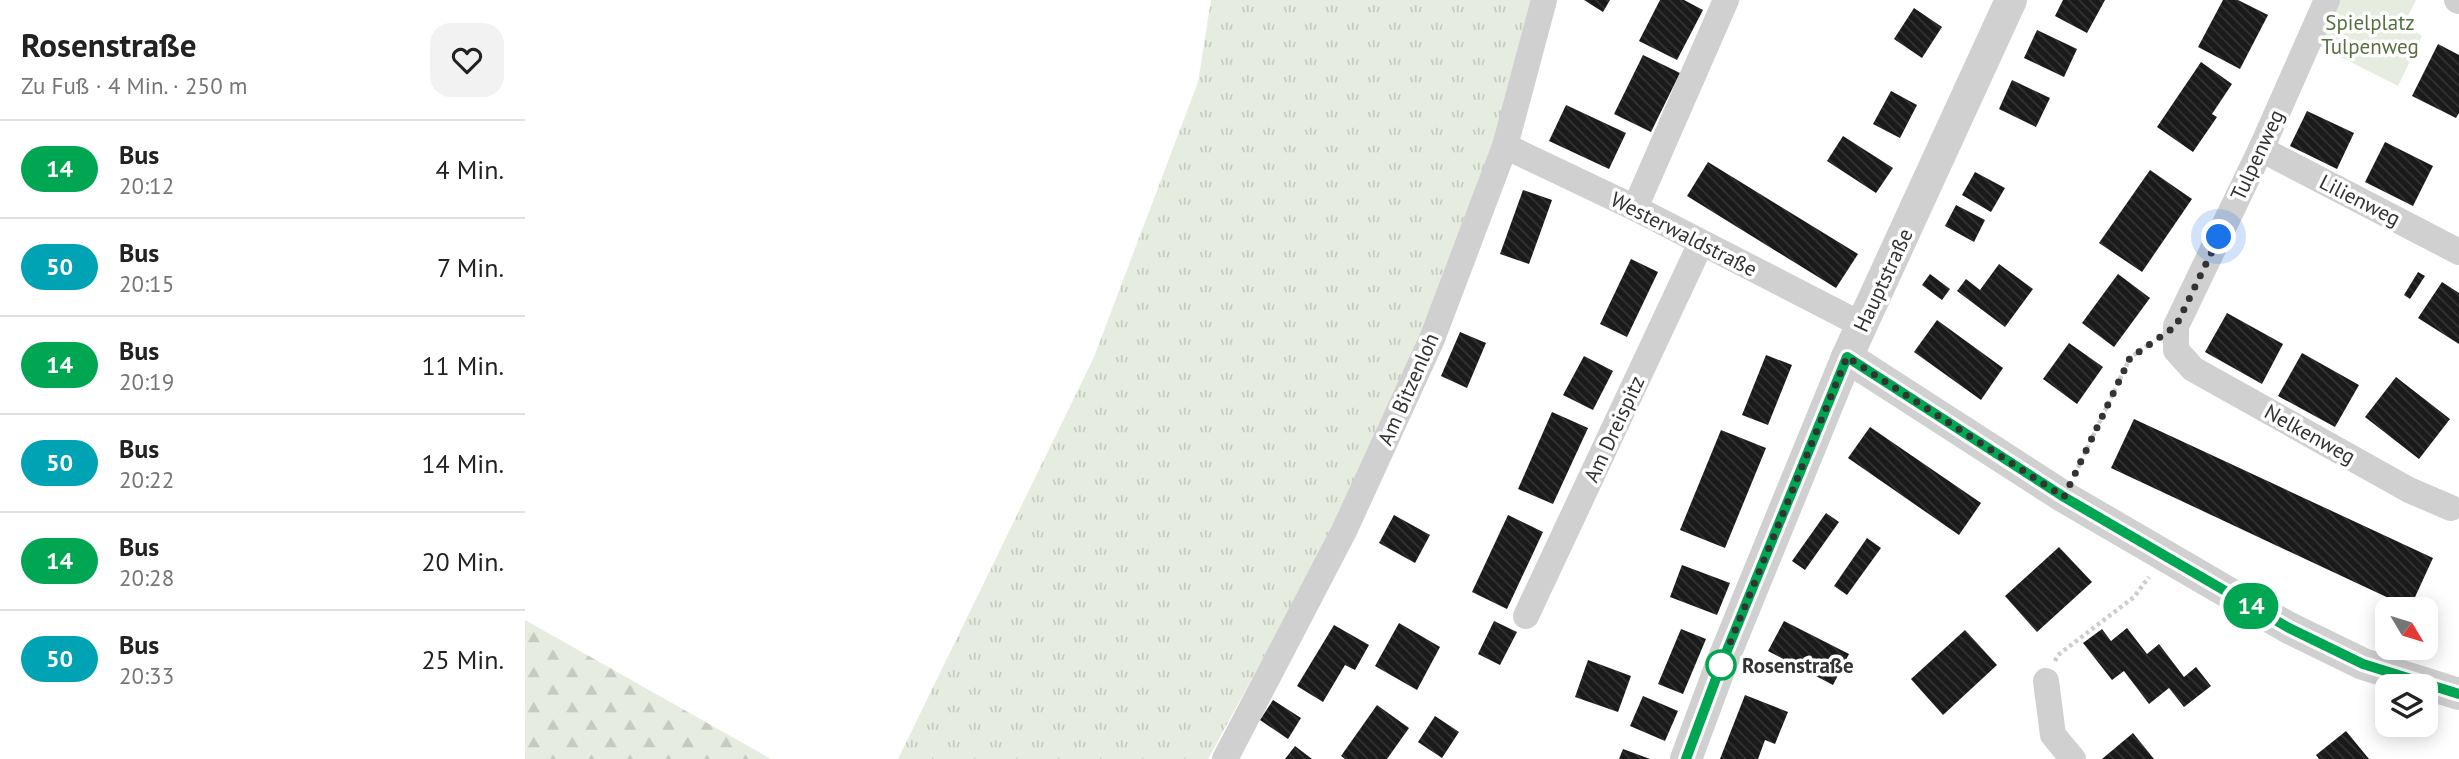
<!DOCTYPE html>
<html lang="de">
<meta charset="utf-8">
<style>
body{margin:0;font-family:"PT Sans",sans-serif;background:#f2f2f2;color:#222;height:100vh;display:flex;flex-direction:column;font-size:26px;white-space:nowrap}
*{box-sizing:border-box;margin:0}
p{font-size:23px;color:#767676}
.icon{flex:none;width:38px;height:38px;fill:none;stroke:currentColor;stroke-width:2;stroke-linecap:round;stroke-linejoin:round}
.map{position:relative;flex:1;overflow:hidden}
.drawer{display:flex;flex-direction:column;background:#fff;width:525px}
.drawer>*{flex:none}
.badge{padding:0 14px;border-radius:23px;font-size:24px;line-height:46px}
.needle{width:46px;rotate:128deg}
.fabs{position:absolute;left:1850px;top:597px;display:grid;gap:14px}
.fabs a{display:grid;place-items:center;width:63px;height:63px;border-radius:14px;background:#fff;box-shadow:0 4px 18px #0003;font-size:35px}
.you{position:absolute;width:35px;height:35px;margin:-18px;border:5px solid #fff;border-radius:50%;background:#1a73e8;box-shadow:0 0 0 10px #1a73e833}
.map>.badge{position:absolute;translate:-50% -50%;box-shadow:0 0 0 4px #fff}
.round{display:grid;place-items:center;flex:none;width:74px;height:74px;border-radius:21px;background:#f2f2f2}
.overview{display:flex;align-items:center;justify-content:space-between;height:119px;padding:0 21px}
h1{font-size:33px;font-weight:800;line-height:52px}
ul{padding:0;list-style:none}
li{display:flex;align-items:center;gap:21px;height:98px;padding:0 21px;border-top:2px solid #e0e0e0}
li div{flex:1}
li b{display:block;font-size:26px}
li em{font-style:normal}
li .badge{min-width:77px;font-weight:700;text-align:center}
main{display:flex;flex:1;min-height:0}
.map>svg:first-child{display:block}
.grass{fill:url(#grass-tufts)}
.forest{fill:url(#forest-firs)}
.park{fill:#e6ecdf}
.building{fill:url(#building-back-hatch)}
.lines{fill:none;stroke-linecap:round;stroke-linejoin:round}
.path{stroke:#cdcdcd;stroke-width:4.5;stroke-dasharray:3.5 3.5;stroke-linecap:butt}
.minor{stroke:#d0d0d0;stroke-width:26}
.tertiary{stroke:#d0d0d0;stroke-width:32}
.line-casing{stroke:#fff;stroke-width:16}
.line{stroke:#00a651;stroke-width:10}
.walk{stroke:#333;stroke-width:7;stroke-dasharray:0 12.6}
.stop-dot{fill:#fff;stroke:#00a651;stroke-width:3.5}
.labels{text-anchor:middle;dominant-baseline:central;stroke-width:7;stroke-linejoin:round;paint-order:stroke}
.park-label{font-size:21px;fill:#56703f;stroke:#fff}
.street-label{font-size:21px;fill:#333;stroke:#fff}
.stop-label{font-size:21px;font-weight:bold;fill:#333;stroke:#fff;text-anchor:start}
</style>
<main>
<section class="drawer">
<div class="overview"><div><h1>Rosenstraße</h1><p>Zu Fuß · 4 Min. · 250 m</p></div><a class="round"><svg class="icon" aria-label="heart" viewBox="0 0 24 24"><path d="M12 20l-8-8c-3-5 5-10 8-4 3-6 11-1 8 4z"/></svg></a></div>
<ul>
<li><span class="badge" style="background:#00a651;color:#fff">14</span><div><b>Bus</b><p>20:12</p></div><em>4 Min.</em></li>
<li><span class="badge" style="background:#00a3b4;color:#fff">50</span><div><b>Bus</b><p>20:15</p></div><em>7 Min.</em></li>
<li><span class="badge" style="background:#00a651;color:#fff">14</span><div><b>Bus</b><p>20:19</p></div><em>11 Min.</em></li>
<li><span class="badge" style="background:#00a3b4;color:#fff">50</span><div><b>Bus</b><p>20:22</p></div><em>14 Min.</em></li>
<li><span class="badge" style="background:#00a651;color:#fff">14</span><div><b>Bus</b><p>20:28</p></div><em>20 Min.</em></li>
<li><span class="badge" style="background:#00a3b4;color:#fff">50</span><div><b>Bus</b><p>20:33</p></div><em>25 Min.</em></li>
</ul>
</section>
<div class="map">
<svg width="1934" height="759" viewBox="0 0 1934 759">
<defs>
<pattern id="grass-tufts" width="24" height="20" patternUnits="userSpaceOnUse" patternTransform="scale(1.75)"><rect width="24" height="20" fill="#e6ecdf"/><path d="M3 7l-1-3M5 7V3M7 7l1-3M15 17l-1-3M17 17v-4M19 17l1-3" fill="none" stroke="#c6cbc0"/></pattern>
<pattern id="forest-firs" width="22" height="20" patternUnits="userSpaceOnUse" patternTransform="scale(1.75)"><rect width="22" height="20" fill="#e6ecdf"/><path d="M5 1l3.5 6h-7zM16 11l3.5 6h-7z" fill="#c6cbc0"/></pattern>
<pattern id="building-back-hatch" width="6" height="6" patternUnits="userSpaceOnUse" patternTransform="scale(1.75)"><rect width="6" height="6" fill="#1a1a1a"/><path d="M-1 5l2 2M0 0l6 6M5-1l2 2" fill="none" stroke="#333"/></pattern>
</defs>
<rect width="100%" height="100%" fill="#fff"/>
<!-- grass -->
<path class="grass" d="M686 0H1006L968 144 924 267 873 387 809 528 683 759H373L569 357 673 82Z"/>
<!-- forest -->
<path class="forest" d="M0 620 246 759H0Z"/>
<!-- park -->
<path class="park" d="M1812 0H1891L1879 24 1897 36 1873 86 1792 45Z"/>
<!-- building -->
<g class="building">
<path d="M1059 0H1085L1078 12Z"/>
<path d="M1135 0H1159L1178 10 1152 60 1114 41Z"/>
<path d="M1538 0H1580L1562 33 1530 16Z"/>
<path d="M1698 0H1713L1743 15 1715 69 1673 47Z"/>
<path d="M1389 8 1417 27 1397 58 1369 39Z"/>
<path d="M1512 30 1552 49 1539 77 1499 58Z"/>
<path d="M1913 44 1934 55V113L1931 118 1887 96Z"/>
<path d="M1118 55 1155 73 1126 132 1089 114Z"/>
<path d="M1676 62 1707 84 1687 114 1692 117 1668 152 1632 127Z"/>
<path d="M1487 80 1525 98 1511 127 1474 109Z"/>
<path d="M1366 91 1392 105 1375 138 1348 124Z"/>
<path d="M1041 105 1101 133 1084 169 1024 141Z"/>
<path d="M1782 111 1829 133 1812 169 1765 146Z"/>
<path d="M1318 136 1368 168 1351 193 1302 161Z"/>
<path d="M1860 142 1908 166 1888 206 1840 182Z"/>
<path d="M1183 162 1333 254 1311 288 1162 196Z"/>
<path d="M1625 170 1667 199 1617 272 1574 243Z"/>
<path d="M1450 172 1480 188 1466 212 1437 195Z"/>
<path d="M998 190 1027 200 1004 264 975 254Z"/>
<path d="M1431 205 1460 220 1449 242 1420 226Z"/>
<path d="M1106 259 1133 272 1102 337 1075 324Z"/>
<path d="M1474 264 1508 289 1480 327 1432 291 1441 279 1455 290Z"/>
<path d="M1893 272 1900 276 1885 299 1879 295Z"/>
<path d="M1405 274 1425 289 1417 300 1397 285Z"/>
<path d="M1593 274 1625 298 1589 347 1557 323Z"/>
<path d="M1917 282 1934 293V344L1893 318Z"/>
<path d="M1702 313 1758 344 1737 384 1680 352Z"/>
<path d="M1412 320 1478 368 1456 400 1389 352Z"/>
<path d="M935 332 961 343 942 388 916 376Z"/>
<path d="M1544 343 1578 367 1552 404 1518 379Z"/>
<path d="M1777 353 1834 385 1810 427 1753 396Z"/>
<path d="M1241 355 1267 365 1243 425 1217 415Z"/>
<path d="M1059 356 1088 371 1068 410 1038 395Z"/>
<path d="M1871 377 1925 419 1894 459 1840 417Z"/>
<path d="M1027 412 1063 428 1028 504 993 489Z"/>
<path d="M1609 419 1908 558 1885 608 1586 468Z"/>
<path d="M1345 427 1456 503 1434 535 1323 458Z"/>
<path d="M1196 430 1241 448 1200 548 1155 530Z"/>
<path d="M1301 513 1314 522 1280 570 1267 561Z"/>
<path d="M869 515 905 535 890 563 854 543Z"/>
<path d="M983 515 1018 532 982 609 947 592Z"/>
<path d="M1342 538 1356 548 1322 595 1309 586Z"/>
<path d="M1534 547 1567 582 1512 632 1480 596Z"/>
<path d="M1157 565 1205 583 1192 615 1145 597Z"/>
<path d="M969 621 992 632 975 665 953 654Z"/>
<path d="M1259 621 1324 654 1308 685 1243 651Z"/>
<path d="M874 623 915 647 892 690 850 666Z"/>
<path d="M809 625 844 645 830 670 820 665 798 702 772 686Z"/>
<path d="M1602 628 1622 654 1634 644 1659 677 1671 667 1686 686 1659 707 1644 688 1624 704 1599 671 1587 680 1558 643 1577 629 1586 641Z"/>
<path d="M1156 629 1181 639 1158 694 1133 684Z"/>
<path d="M1440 630 1472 665 1418 715 1386 679Z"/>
<path d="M1063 660 1106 676 1093 712 1050 697Z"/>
<path d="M1220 695 1263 712 1250 744 1240 740 1233 759H1195Z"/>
<path d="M1118 696 1153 711 1140 741 1105 726Z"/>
<path d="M748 700 776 718 763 739 735 720Z"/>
<path d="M852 705 884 728 862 759H820L816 756Z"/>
<path d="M910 716 934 732 917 758 893 742Z"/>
<path d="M1821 731 1844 759H1794L1791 755Z"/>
<path d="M1608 733 1629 759H1577Z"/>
<path d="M770 746 787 759H760Z"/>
<path d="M1098 749 1125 759H1094Z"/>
</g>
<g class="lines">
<!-- path -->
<g class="path">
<path d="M1550 474 1605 358 1627 342"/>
<path d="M1530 661 1533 655 1609 597 1624 577"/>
</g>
<!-- minor -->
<g class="minor">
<path d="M1802 0 1736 149 1651 326V350L1668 369 1884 490 1926 508"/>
<path d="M1932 0 1934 1"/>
<path d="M980 146 1110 208 1337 325"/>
<path d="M1736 149 1934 252"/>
<path d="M1110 208 1201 0"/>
<path d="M1001 616 1176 243"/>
<path d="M1521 681 1528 735 1548 759"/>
<path d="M700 759 819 531 907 339 980 146 1019 0"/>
</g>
<!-- tertiary -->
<g class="tertiary">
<path d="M1322 357 1539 497 1764 628 1838 664 1934 694"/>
<path d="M1161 759 1196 665 1322 357 1486 0"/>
</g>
</g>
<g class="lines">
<defs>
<path id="line" d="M1161 759 1196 665 1322 357 1539 497 1764 628 1838 664 1934 694"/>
</defs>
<!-- line casing -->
<use href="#line" class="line-casing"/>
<!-- line -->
<use href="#line" class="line"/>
<!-- walk -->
<path class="walk" d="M1196 665 1322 357 1539 497 1605 358 1651 326 1694 237"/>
</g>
<!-- markers -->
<circle class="stop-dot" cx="1196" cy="665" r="14"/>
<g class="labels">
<!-- park labels -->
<g class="park-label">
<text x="1845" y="22">Spielplatz<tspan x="1845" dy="24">Tulpenweg</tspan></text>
</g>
<!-- street labels -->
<g class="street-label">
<text transform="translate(1732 155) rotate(-65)">Tulpenweg</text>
<text transform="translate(1835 200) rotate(27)">Lilienweg</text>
<text transform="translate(1159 234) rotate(27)">Westerwaldstraße</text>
<text transform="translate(1358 280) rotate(-65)">Hauptstraße</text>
<text transform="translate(883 389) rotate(-66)">Am Bitzenloh</text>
<text transform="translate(1089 429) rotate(-65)">Am Dreispitz</text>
<text transform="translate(1785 434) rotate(29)">Nelkenweg</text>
</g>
<!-- stop labels -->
<g class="stop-label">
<text x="1217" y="665">Rosenstraße</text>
</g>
</g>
</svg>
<div class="fabs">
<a><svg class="needle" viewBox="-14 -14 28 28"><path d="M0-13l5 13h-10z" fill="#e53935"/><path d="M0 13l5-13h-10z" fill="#767676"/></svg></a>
<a><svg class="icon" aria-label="layers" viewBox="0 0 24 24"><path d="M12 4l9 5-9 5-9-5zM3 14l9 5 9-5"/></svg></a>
</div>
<div class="you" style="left:1694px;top:237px"></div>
<b class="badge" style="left:1726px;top:606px;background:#00a651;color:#fff">14</b>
</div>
</main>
